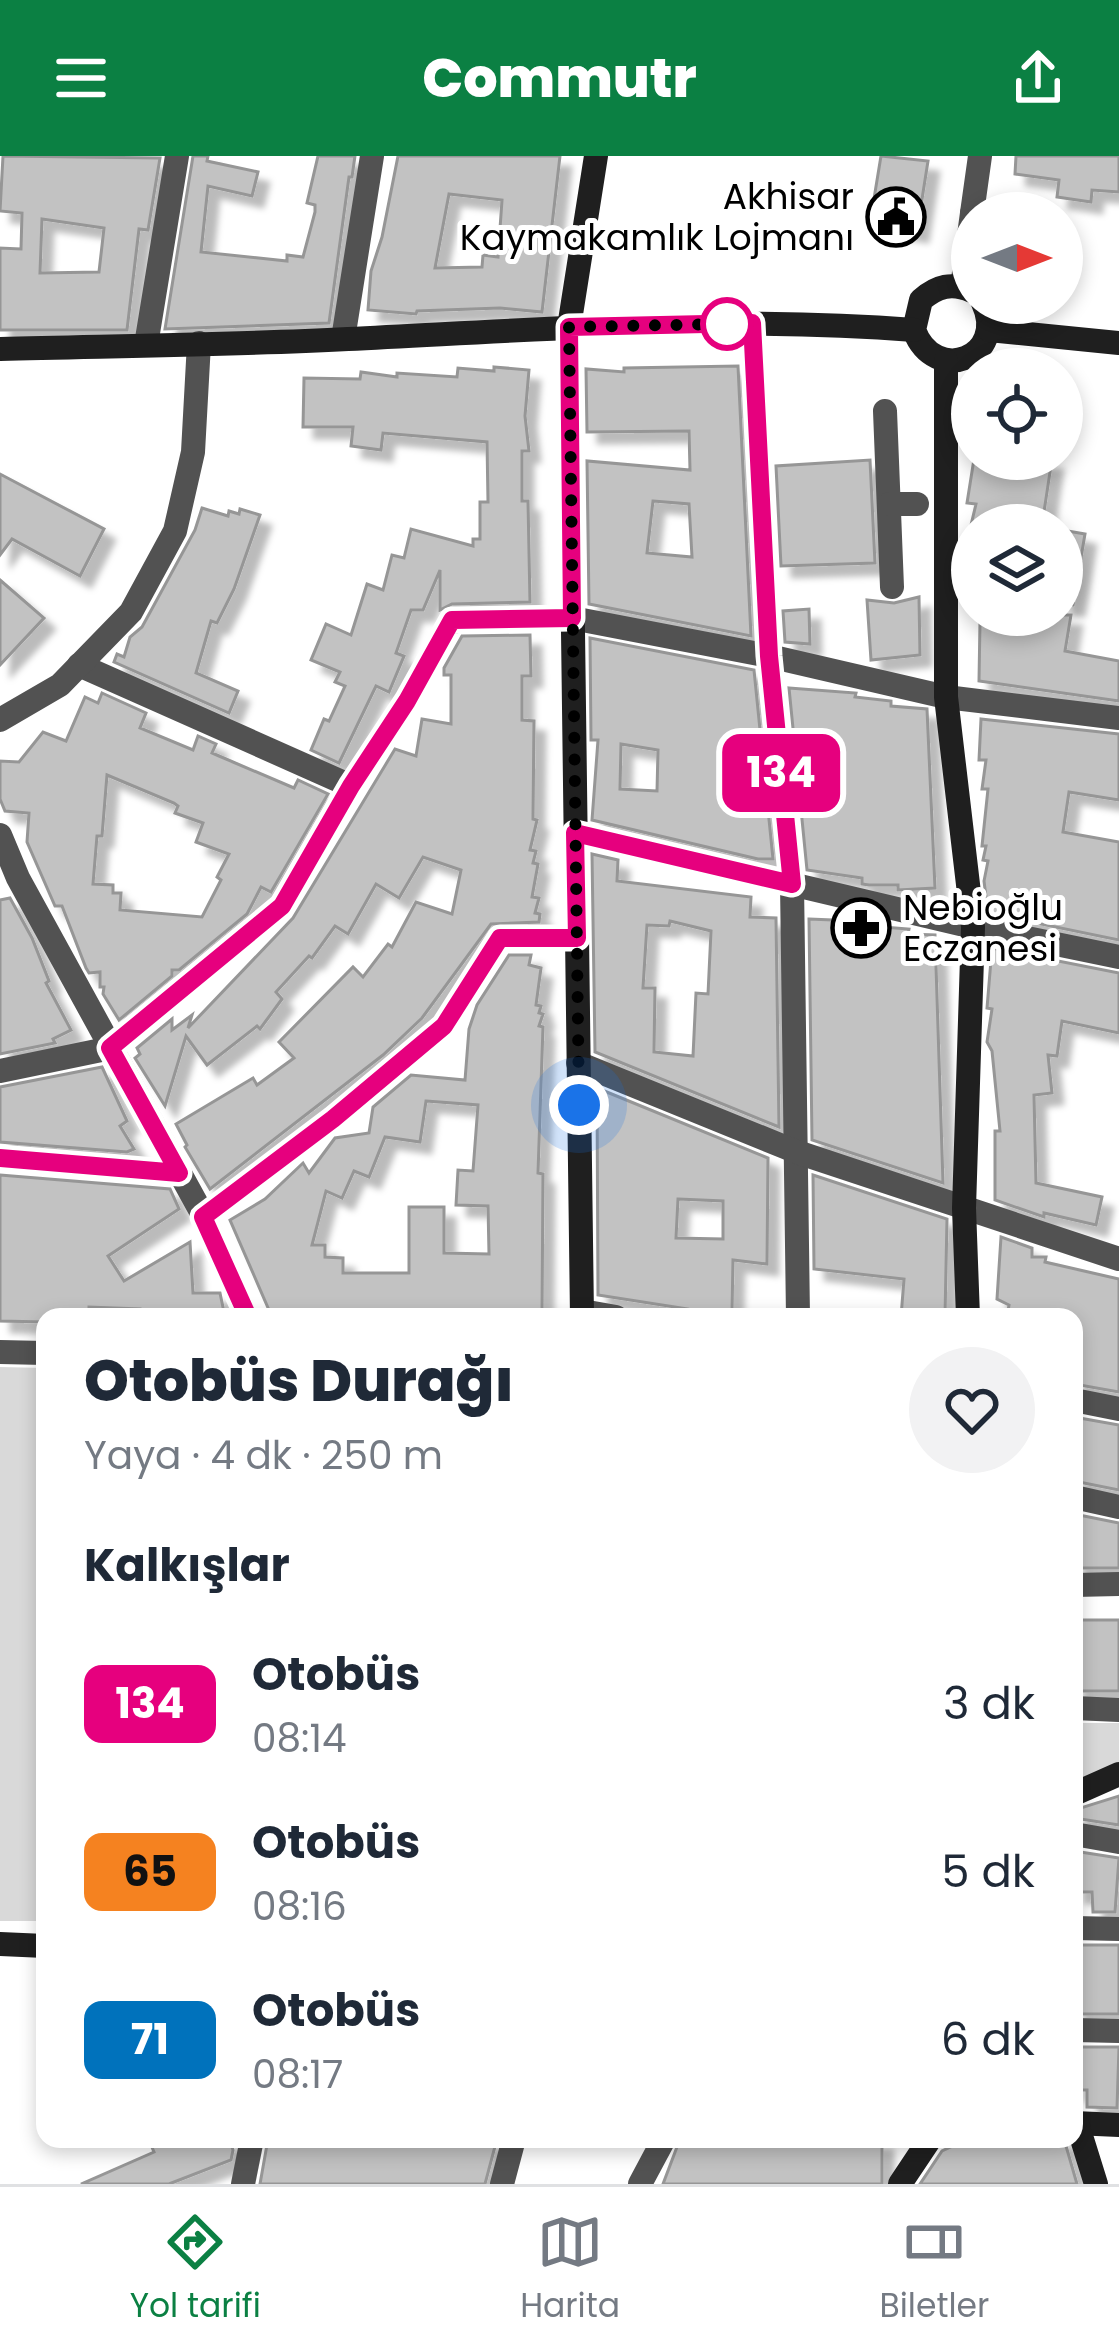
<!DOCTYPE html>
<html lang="tr">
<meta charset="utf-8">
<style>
body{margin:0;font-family:Poppins,sans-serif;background:#f2f2f3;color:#1f2937;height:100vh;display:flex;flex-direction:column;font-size:45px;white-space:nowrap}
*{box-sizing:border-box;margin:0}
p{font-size:39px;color:#747a83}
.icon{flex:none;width:66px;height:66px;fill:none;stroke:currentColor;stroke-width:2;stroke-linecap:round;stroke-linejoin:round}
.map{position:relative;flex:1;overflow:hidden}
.panel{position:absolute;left:36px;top:1152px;width:1047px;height:840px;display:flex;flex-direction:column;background:#fff;border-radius:24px;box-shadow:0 6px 18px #0003}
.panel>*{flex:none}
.badge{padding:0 24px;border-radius:18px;font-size:42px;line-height:78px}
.needle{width:78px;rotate:90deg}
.fabs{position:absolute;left:951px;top:36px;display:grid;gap:24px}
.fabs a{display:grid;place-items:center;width:132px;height:132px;border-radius:50%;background:#fff;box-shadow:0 6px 18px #0003;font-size:60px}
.you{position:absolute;width:60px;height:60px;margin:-30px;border:9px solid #fff;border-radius:50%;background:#1a73e8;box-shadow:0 0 0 18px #1a73e833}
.map>.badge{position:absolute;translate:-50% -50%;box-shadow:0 0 0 6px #fff}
h2{padding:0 48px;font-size:45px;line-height:108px}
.round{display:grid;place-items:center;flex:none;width:126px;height:126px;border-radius:63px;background:#f2f2f3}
.overview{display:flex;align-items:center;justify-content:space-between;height:204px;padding:0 48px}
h1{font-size:57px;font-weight:800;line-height:90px}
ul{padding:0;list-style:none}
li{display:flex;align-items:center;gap:36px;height:168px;padding:0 48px}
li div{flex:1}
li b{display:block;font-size:45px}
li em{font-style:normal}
li .badge{min-width:132px;font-weight:700;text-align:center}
header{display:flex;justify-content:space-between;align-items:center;height:156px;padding:0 48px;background:#0b8043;color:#fff;font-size:54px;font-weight:800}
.menu{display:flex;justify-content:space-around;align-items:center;height:168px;border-top:3px solid #e0e1e3;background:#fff;font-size:33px;color:#747a83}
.menu a{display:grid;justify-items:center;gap:6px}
.menu .on{color:#0b8043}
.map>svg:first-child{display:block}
.park{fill:#d9d9d9}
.building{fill:#c2c2c2;stroke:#969696;stroke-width:3;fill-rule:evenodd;filter:url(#shadow)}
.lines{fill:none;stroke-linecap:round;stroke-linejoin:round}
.street{stroke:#525252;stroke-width:24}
.secondary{stroke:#1f1f1f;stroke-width:24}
.line-casing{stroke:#fff;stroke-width:27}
.line{stroke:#e6007e;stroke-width:18}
.walk{stroke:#000;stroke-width:12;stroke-dasharray:0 21.6}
.stop-dot{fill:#fff;stroke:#e6007e;stroke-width:6}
.labels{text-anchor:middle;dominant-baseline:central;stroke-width:10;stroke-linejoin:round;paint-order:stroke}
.poi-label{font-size:36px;fill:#000;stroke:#fff;text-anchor:end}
</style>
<header><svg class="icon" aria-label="menu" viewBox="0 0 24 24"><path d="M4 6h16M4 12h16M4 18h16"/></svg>Commutr<svg class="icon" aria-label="share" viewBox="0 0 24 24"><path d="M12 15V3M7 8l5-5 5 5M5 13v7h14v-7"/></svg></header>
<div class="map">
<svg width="1119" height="2028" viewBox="0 0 1119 2028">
<defs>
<filter id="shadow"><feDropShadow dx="11" dy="11" stdDeviation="3" flood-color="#0004"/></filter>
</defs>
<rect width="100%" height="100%" fill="#fff"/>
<!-- park -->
<g class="park">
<path d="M0 1211 45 1212V1765H0Z"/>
<path d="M1074 1567H1119V1606L1074 1626Z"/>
</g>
<!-- building -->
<g class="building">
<path d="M3 0 160 2 148 74 139 73 127 174H0V92L21 93 22 57 0 55ZM42 63 104 72 99 116 40 117Z"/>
<path d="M193 0H208L207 5 258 16 252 40 208 30 201 96 287 105V99L303 101 315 56V49L307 47 318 0H355L352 21H349L329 167 165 173Z"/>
<path d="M398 0H560L542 156 500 152 417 155 416 158 368 154 371 115 382 81ZM449 38 502 44 498 101 483 99 482 111 435 112Z"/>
<path d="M881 0 928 5 917 75 870 67Z"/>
<path d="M1016 0H1119V36L1092 34 1091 46 1057 41 1059 24 1015 18Z"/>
<path d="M738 210 751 480 589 448 587 305 690 314 689 275 587 276 586 213 624 216V212ZM653 345 689 348 692 401 647 397Z"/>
<path d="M494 211 529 214 525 260 529 295H522V345H528L530 446 452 448 440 454V414L423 454H411L396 497 404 500 389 536 376 530 339 607 311 594 324 563 329 565 345 530 335 526 340 516 311 504 326 468 351 479 367 428 383 434 392 399 404 402 411 373 473 390V383H480V346H488L487 286 383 277 381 294 351 290 353 271H303L304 222 360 223 361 216 397 221V217L457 221 458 212 494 215Z"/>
<path d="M974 303H1052L1042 369H971L976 348 967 347Z"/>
<path d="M870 304 875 407 781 410 776 310Z"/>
<path d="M0 318 104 373 80 420 12 383 0 399Z"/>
<path d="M202 352 228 360 229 355 239 358 240 353 260 359 234 433 217 467 211 465 196 517 238 535 229 557 114 506 117 498 124 501 130 481 142 471 195 374Z"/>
<path d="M1062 374 1085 378 1073 449 1062 448Z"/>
<path d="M0 424 44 462 0 509Z"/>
<path d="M919 441 920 499 871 504 867 444 894 447Z"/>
<path d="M809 453 810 488 785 486 783 455Z"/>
<path d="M990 459H1071L1065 495 1119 505V545L979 525 980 465H990Z"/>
<path d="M530 479 531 520H522V564L534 565 533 663 537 664 530 694 536 695 533 707 538 708 532 741 539 742 535 757 540 758 539 766 491 768 422 862 383 899 210 1033 185 991 187 989 176 968 253 922 257 929 294 902 279 886 353 811 363 821 388 788 392 791 416 746 452 758 461 714 423 701 399 742 376 728 348 778 335 770 312 802 309 800 276 836 282 843 260 873 257 870 207 909 186 880 165 950 135 902 140 898 137 892 172 863V874L192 859 188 872 293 762 395 593 416 600 422 563 451 568V519H444V512L462 480Z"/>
<path d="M590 482 754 514 773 703H758L592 664 598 584H591ZM621 588 658 594 657 635 620 633Z"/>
<path d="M789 532 856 537 855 541 891 545V550L927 553 935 732 898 734V729H869L862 728V722L807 714Z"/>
<path d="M102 537 146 557 140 572 193 594 198 580 216 588 212 597 219 600 294 632 298 624 328 638 271 736 261 731 247 758 179 814H172V820L119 864 103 838 104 831H100V816L89 817 86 812 62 750H55L27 686 29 657 5 655 0 643V605L19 606 43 576 66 585 85 541 98 547ZM107 619 174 647 178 650 175 657 203 667 196 686 229 698 217 721 221 724 202 761 120 754 121 737H113V729L93 728 97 680H102Z"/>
<path d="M981 563 1119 578V644L1069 636 1063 676 1119 686V784L988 757 984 725 988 705 983 704 986 690H982L988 633H982L986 604H979Z"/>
<path d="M592 698 618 704 617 725 751 741 750 761 776 762 779 971 595 896ZM670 765 711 775 708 838 696 837 693 900 654 896 655 832H643L647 769 669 770Z"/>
<path d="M10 742 32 782 49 825 46 827 71 874 53 883 55 887 0 898V744Z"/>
<path d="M809 763 881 766 883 771 909 773 908 778 935 779 943 1027 812 984Z"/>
<path d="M992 792 1119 817V877L1062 865 1057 900 1048 899 1052 937 1034 939 1036 1027 1102 1041 1096 1069 1044 1057V1061L995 1044V975H1000L992 895 987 886 992 853 987 852Z"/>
<path d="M509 799H531L529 809 541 812 536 849 541 850 539 857 543 858 539 870 543 871 538 1017 543 1018 542 1161H272L230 1064 265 1043 303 1007 309 1017 335 982 369 977 373 951 411 919 465 924 469 873 477 849ZM426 945 478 949 473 1015 458 1014 456 1049 488 1050 489 1098 444 1097V1051H409V1117H343V1102L325 1101V1089H312L326 1035 342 1042 354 1015 369 1021 385 981 420 986Z"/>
<path d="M102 911 127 965 120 970 134 993 127 996 0 986V931Z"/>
<path d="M597 932 768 1002 767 1108 733 1104 732 1156 689 1157 688 1153 598 1139ZM678 1043 723 1045V1083L676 1082Z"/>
<path d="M0 1019 170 1033 179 1053 108 1100 124 1125 190 1086 193 1137H220L225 1161H158V1157H140V1153L89 1151V1161H45V1166L0 1165Z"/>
<path d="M813 1019 947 1063 945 1161H901L904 1123 814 1113Z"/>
<path d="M1001 1081 1032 1092V1101H1046L1045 1106 1119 1123V1236L1074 1228V1161H1007L1009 1149 997 1143Z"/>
<path d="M1074 1261 1119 1269V1334L1074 1325Z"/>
<path d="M1074 1358 1119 1367V1412H1074Z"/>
<rect x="1074" y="1464" width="45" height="71"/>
<path d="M1119 1640V1669L1074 1662V1654Z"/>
<path d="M1074 1695 1119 1702 1115 1756H1093L1092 1736H1074Z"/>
<rect x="1074" y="1789" width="45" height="69"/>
<path d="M1074 1891H1119L1117 1952 1087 1951V1934H1074Z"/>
<path d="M164 1983H197L199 1990 229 1983 233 1994 231 2004 169 2028H81L154 1996 151 1989Z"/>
<path d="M268 1983H497L485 2028H260Z"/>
<path d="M680 1983H882V2028H663Z"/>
<path d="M968 1983H1064L1077 2028H920L942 1995Z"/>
</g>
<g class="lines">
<!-- street -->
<g class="street">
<path d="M972 57 980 0"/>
<path d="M962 131 972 57"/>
<path d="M752 167 769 500 792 728 798 1161"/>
<path d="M343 183 372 0"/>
<path d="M146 189 177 0"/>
<path d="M885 255 892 431"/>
<path d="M889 348H917"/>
<path d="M79 509 351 630"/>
<path d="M0 564 60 529 131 456 175 375 193 296 199 187"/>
<path d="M575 677 973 771 1119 801"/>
<path d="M0 679 18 722 204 1061 248 1161"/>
<path d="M578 907 797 996 1119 1103"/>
<path d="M0 915 111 892 282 750 351 630 407 545 452 464 572 462 769 500 946 541 1119 562"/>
<path d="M0 1002 179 1017"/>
<path d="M204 1061 333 963 444 870 500 782H577"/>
<path d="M582 1155 616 1161"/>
<path d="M0 1196 45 1197"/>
<path d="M1074 1244 1119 1253"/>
<path d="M1074 1341 1119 1351"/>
<path d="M1074 1429 1119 1428"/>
<path d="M1074 1552 1119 1554"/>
<path d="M1074 1678 1119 1686"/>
<path d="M1074 1772 1119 1773"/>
<path d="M1074 1874 1119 1875"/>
<path d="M243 2028 252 1983"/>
<path d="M502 2028 514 1983"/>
<path d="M640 2028 664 1983"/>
</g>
<!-- secondary -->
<g class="secondary">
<path d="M972 135C952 126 937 130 921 144L914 174C935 230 1008 201 983 147"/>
<path d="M989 174 1119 187"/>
<path d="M0 193C116 190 232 189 348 183 536 174 725 159 914 174"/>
<path d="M946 205V541L973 771 964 1052 968 1161"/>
<path d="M582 1161 569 171 596 0"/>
<path d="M1074 1638 1119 1618"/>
<path d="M0 1788 45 1790"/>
<path d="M1074 1967 1119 1969"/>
<path d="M1077 1967 1096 2028"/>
<path d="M900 2028 930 1983"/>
</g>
</g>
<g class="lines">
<defs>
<path id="line" d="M0 1002 179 1017 110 892 282 750 351 630 407 545 452 464 572 462 569 171 752 167 769 500 792 728 575 677 577 782H500L444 870 333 963 203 1061 248 1161"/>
</defs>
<!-- line casing -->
<use href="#line" class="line-casing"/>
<!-- line -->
<use href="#line" class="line"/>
<!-- walk -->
<path class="walk" d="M579 949 569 171 727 168"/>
</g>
<!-- icons -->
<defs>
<symbol id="civic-ring" viewBox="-11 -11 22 22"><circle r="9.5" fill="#fff" stroke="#000" stroke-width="1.5"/><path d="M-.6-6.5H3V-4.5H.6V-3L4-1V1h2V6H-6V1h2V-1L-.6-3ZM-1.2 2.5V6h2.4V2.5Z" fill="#000"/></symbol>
<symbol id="pharmacy-ring" viewBox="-11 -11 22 22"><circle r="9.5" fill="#fff" stroke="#000" stroke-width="1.5"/><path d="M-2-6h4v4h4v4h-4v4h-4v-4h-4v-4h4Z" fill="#000"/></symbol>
</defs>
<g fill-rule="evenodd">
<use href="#civic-ring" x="863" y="28" width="66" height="66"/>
<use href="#pharmacy-ring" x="828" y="739" width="66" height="66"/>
</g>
<!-- markers -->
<circle class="stop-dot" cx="727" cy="168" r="24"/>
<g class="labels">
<!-- poi labels -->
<g class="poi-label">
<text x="854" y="40">Akhisar<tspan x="854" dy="41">Kaymakamlık Lojmanı</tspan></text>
<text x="903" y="751" text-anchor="start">Nebioğlu<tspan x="903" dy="41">Eczanesi</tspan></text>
</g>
</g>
</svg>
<div class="fabs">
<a><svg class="needle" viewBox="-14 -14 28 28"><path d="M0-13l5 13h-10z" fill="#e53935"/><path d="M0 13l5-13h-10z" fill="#747a83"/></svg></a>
<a><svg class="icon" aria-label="locate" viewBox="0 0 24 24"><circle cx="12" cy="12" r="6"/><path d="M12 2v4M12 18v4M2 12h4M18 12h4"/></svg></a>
<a><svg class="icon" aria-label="layers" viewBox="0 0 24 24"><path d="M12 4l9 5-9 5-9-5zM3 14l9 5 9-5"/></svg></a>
</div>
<div class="you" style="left:579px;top:949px"></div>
<b class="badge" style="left:781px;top:617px;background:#e6007e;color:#fff">134</b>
<section class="panel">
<div class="overview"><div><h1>Otobüs Durağı</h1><p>Yaya · 4 dk · 250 m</p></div><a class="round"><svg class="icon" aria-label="heart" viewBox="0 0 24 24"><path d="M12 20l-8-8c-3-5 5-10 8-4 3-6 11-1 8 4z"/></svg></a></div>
<h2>Kalkışlar</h2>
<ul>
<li><span class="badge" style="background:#e6007e;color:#fff">134</span><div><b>Otobüs</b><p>08:14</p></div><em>3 dk</em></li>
<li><span class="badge" style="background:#f58220;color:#111">65</span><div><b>Otobüs</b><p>08:16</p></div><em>5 dk</em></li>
<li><span class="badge" style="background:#0072bc;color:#fff">71</span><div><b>Otobüs</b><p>08:17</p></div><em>6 dk</em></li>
</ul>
</section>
</div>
<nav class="menu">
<a class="on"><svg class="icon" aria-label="directions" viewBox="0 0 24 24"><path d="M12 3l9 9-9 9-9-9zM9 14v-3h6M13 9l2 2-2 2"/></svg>Yol tarifi</a>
<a><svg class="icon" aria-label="map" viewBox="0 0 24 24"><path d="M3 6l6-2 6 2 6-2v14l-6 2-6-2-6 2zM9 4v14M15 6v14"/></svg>Harita</a>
<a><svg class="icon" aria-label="tickets" viewBox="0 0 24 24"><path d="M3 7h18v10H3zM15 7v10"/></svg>Biletler</a>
</nav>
